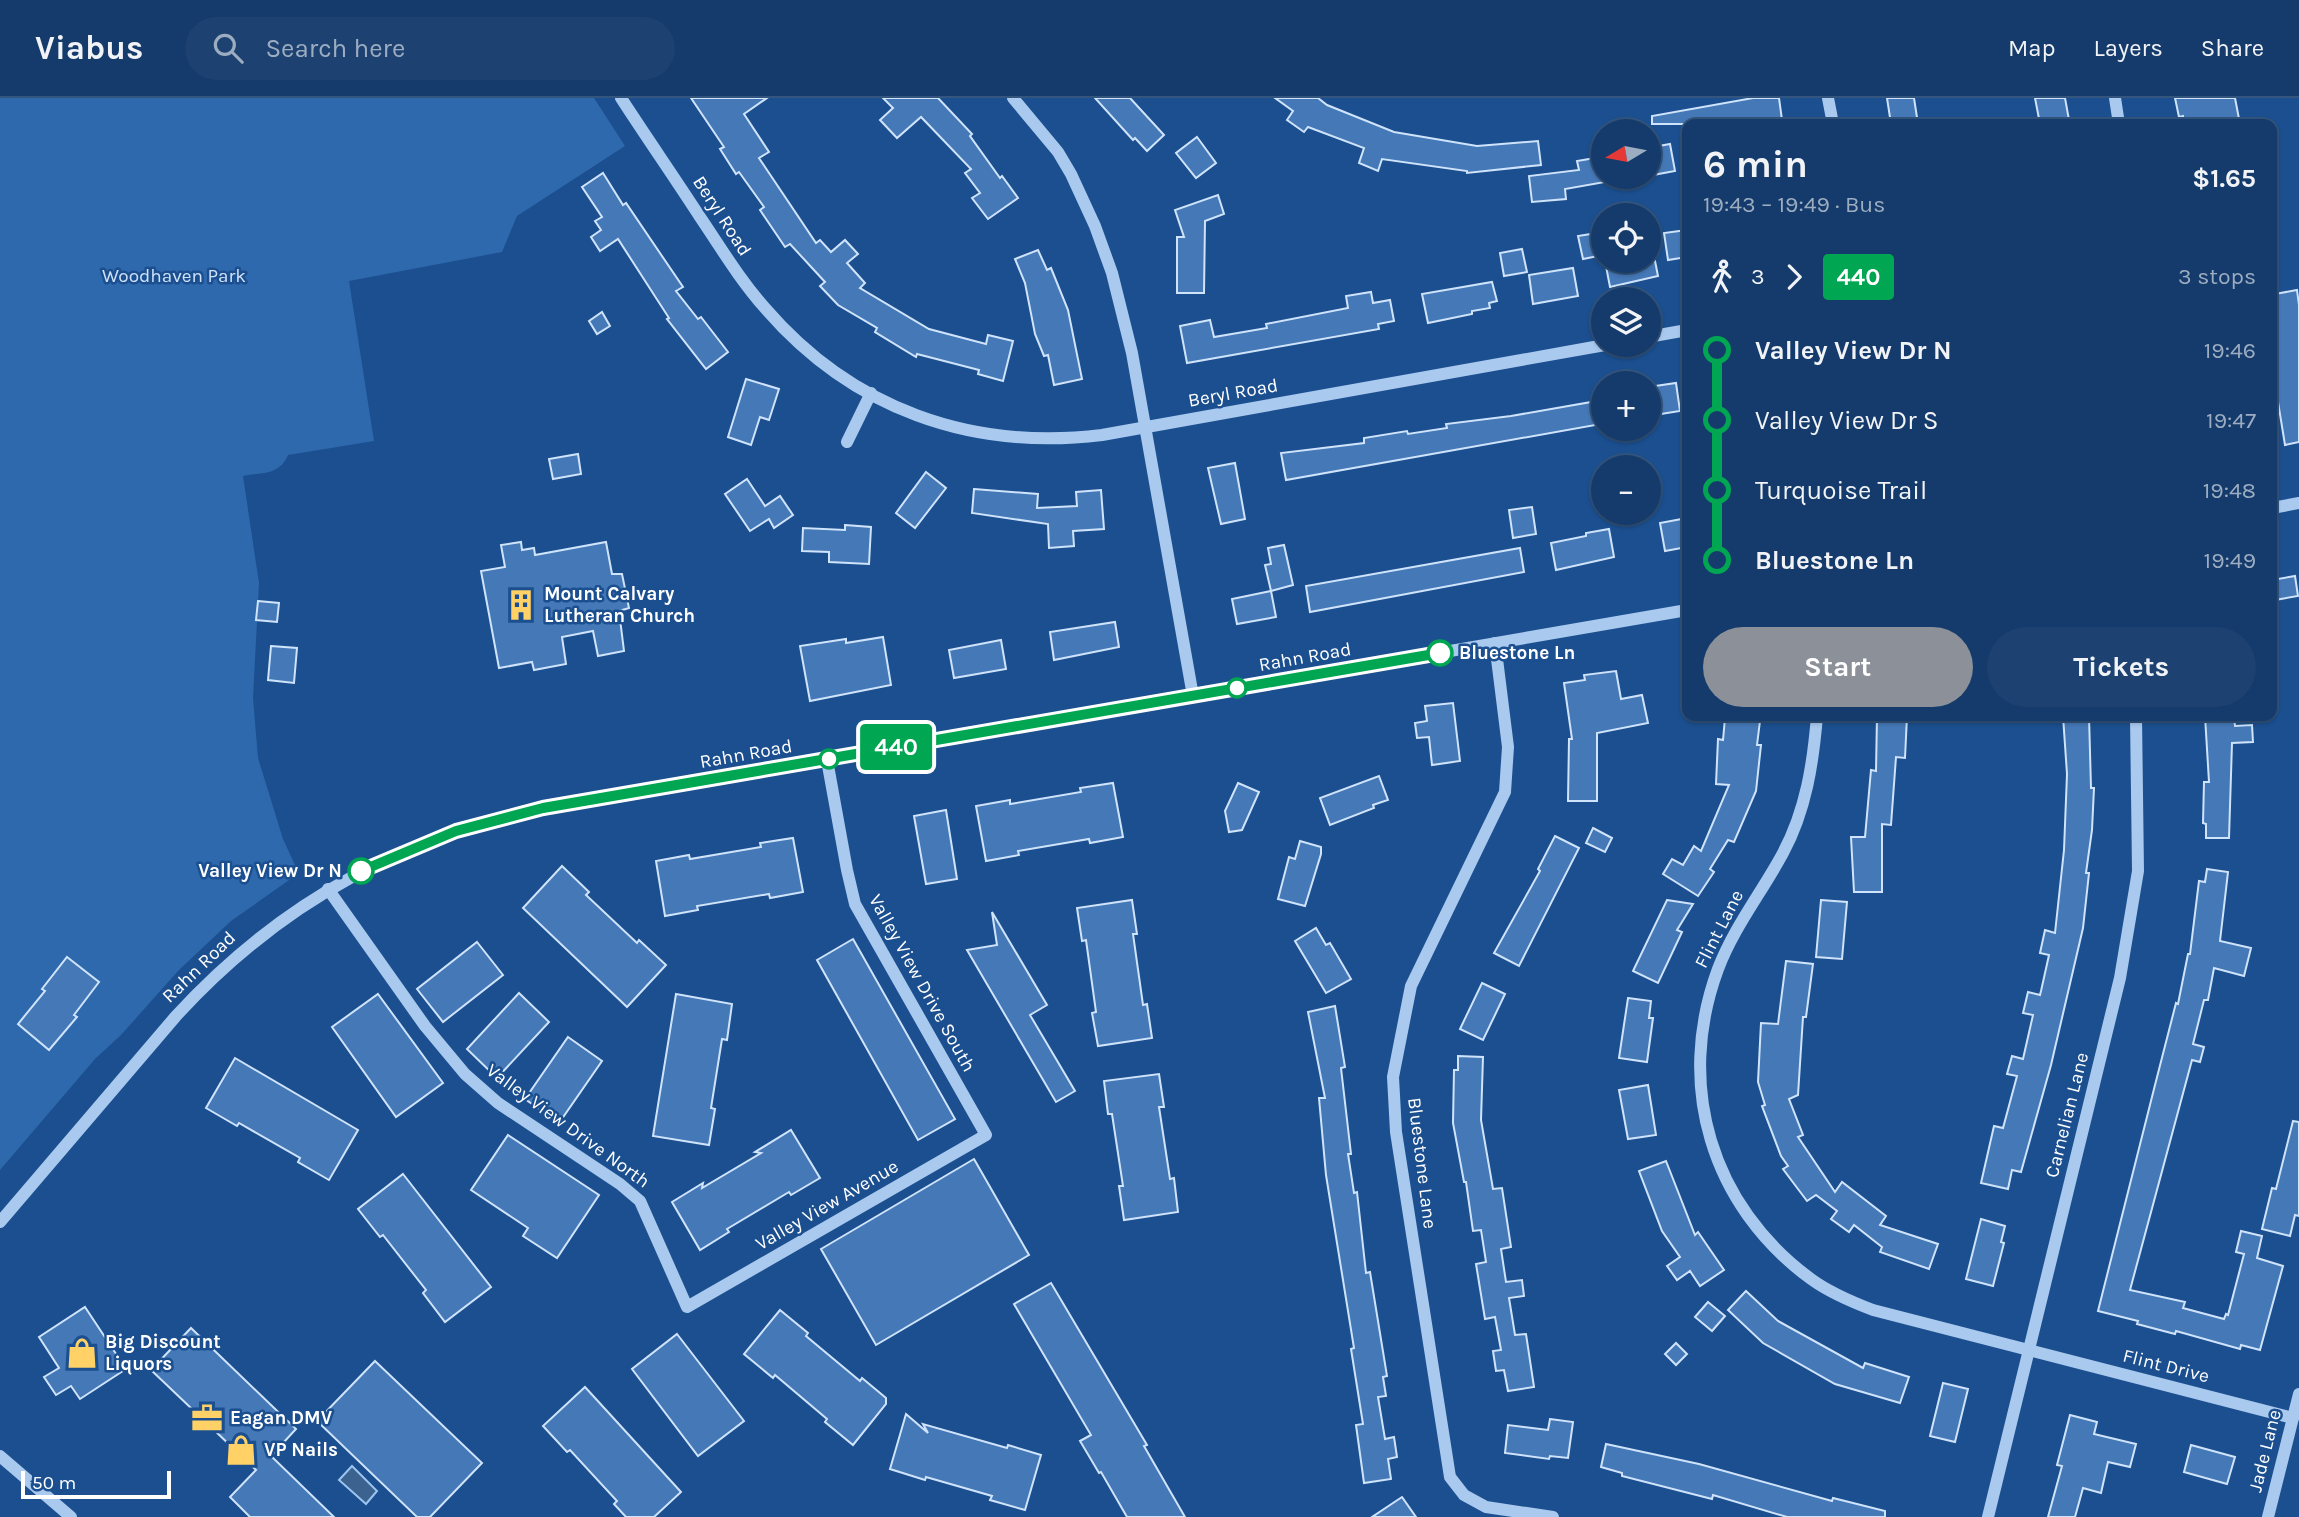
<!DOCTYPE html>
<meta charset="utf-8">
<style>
body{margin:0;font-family:Karla,sans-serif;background:#1d4271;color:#f1f3f6;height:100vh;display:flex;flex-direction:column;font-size:26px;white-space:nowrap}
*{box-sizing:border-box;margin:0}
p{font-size:23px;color:#9dadc1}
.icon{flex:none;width:38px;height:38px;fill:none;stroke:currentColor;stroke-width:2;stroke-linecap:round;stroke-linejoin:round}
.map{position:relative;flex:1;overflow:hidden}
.details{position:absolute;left:1682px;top:21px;width:595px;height:602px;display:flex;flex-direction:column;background:#143b6b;border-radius:14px;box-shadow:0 2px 5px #0004,0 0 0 2px #33557e}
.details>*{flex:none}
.badge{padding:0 14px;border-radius:5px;font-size:24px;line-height:46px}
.needle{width:46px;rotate:260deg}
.fabs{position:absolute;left:1591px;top:21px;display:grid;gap:14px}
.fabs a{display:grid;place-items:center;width:70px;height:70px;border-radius:50%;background:#143b6b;box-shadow:0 2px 5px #0004,0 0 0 2px #33557e;font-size:35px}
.scale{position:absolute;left:21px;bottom:18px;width:150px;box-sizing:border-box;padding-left:7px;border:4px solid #fff;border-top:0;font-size:19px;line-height:24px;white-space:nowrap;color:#fff;-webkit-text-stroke:5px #1b4f8f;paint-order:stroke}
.map>.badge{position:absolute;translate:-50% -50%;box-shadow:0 0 0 4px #fff}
.legs{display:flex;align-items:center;gap:10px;height:77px;padding:0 21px;font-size:23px}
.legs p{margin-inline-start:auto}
.summary{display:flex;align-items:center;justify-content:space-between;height:119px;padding:0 21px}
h1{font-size:38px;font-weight:700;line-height:52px}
.primary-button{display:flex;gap:14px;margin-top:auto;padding:14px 21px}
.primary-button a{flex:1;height:80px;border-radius:42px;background:#8c9099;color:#fff;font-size:28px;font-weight:700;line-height:80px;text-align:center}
.primary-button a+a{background:#1d4271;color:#f1f3f6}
ul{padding:0 21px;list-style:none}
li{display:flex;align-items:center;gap:24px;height:70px;font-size:26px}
li i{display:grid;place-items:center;width:10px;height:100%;margin:0 9px;background:currentColor}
li i::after{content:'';width:18px;height:18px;margin:-9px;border:5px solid;border-radius:50%;background:#143b6b}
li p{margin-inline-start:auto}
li:first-child i{background:linear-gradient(#0000 50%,currentColor 0)}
li:last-child i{background:linear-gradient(currentColor 50%,#0000 0)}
header{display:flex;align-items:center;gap:42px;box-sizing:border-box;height:98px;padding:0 35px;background:#143b6b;border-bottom:2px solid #33557e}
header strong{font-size:33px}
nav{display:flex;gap:38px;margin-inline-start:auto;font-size:24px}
.search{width:490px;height:63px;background:#1d4271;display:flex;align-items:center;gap:18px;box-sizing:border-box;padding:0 24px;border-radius:38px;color:#9dadc1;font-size:26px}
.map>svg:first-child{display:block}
.green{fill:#2e69ad}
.water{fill:#3c6290;stroke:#9cc4f0;stroke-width:2}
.building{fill:#4478b7;stroke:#cfe3fa;stroke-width:2}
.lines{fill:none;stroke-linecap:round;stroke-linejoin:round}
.minor{stroke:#a9c9ee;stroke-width:12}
.line-1-casing{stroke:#fff;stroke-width:16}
.line-1{stroke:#00a651;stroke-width:10}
.stop-1-dot{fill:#fff;stroke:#00a651;stroke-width:3.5}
.labels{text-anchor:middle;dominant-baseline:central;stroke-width:5;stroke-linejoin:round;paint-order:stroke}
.street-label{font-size:19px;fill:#fff;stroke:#1b4f8f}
.park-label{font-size:19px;fill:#cfe3fa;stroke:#1b4f8f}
.poi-label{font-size:19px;font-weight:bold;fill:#fff;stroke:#1b4f8f;text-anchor:start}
.stop-label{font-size:19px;font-weight:bold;fill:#fff;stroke:#1b4f8f;text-anchor:start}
</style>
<header>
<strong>Viabus</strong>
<div class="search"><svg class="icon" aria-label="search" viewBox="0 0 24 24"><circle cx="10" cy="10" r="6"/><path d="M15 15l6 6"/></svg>Search here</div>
<nav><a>Map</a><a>Layers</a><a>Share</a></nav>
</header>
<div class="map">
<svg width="2299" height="1419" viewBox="0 0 2299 1419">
<rect width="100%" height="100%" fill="#1b4f8f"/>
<!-- green -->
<path class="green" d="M0 0H594L625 48 517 118 502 154 349 183 374 343 288 357C279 378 262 374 243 378L259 485 253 600 258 660 283 741 295 767 292 780 231 823 178 873 121 937 95 961 0 1072Z"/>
<!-- water -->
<path class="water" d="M352 1368 377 1393 366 1406 339 1382Z"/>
<!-- building -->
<g class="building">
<path d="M691 0H767L744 16 769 54 759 60 816 145 820 142 831 154 845 142 858 156 847 165 865 185 860 190 929 231 986 246 988 237 1013 243 1003 283 978 276 979 272 917 256 916 259 875 234 877 230 838 207 820 188 825 184 790 146 785 149 760 112 764 109 739 74 736 76 720 51 724 49Z"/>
<path d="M883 0H938L972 36 970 38 1000 80 1002 78 1018 100 988 121 972 100 980 95 965 75 971 71 921 19 897 40 880 22 893 10Z"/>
<path d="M1095 0H1130L1164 37 1147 53 1135 40 1133 42Z"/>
<path d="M1275 0H1318L1327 7 1394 34 1477 48 1538 43 1541 67 1467 75V73L1382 61 1378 73 1359 65 1364 50 1308 29 1304 34 1287 22 1293 13Z"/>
<path d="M1753 0H1779L1782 22 1755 26H1652V18Z"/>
<path d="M1887 0H1914L1918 26H1891Z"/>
<path d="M2035 0H2065L2069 22 2040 26Z"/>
<path d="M2175 0H2235L2240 26H2184L2183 18 2179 19Z"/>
<path d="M1197 39 1216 65 1196 80 1176 55Z"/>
<path d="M1670 46 1675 73 1653 77 1648 50Z"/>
<path d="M1601 59 1605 84 1565 91 1566 101 1532 104 1529 78 1579 72 1577 63Z"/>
<path d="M603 75 623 107 626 105 683 189 676 193 698 221 701 219 728 254 706 271 667 221 669 220 618 141 600 153 591 139 601 132 595 123 602 119 582 89Z"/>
<path d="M1218 97 1224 116 1205 123 1204 195H1177V139H1184L1175 112Z"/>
<path d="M1687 132V159L1668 162 1664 135Z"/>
<path d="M1603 134V157L1583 161 1578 138Z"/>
<path d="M1522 151 1527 174 1504 178 1500 155Z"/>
<path d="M1038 152 1047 172 1051 170 1068 212 1082 281 1054 287 1048 257 1044 258 1035 236 1025 185 1015 161Z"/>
<path d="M1605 163H1655L1658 178 1610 189Z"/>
<path d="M1573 170 1578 198 1533 206 1529 177Z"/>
<path d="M1492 184 1497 203 1489 205 1490 210 1472 213V216L1428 225 1422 196Z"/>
<path d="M2297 192 2299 207V344L2285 347 2272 267V204H2277L2275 196Z"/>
<path d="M1371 194 1373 205 1390 202 1394 223 1378 226 1379 231 1187 265 1180 228 1210 222 1214 239 1267 230 1266 226 1348 210 1346 198Z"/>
<path d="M602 214 610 228 597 236 589 223Z"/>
<path d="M746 281 779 291 769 322 760 319 751 347 728 339Z"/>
<path d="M1676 285 1680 313 1648 318V289Z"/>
<path d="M1597 303 1601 326 1286 382 1281 355 1364 345V340L1407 333 1408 336 1447 330 1446 326 1511 318Z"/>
<path d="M578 356 581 376 553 381 549 361Z"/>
<path d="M1235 365 1245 421 1221 426 1208 370Z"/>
<path d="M926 374 946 390 915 430 896 415Z"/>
<path d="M747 381 765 408 780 398 793 417 774 430 769 421 750 433 725 396Z"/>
<path d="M974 391 1038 396 1037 410 1077 408 1076 394 1101 392 1104 431 1073 433 1074 448 1049 450 1048 426 972 415Z"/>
<path d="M1532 409 1536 436 1513 440 1509 412Z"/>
<path d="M1687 420V449L1665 453 1660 425Z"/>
<path d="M845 427 871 429 869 466 829 464V454L802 453 803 430 845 432Z"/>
<path d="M1609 431 1614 459 1556 472 1551 445 1586 438V435Z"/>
<path d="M521 444 522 452 534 450 535 457 606 444 612 476H622L629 510 619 513 624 553 598 558 593 533 562 539 566 566 534 572 532 564 499 570 481 473 505 469 501 447Z"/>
<path d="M1284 447 1293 487 1271 493 1265 467 1271 466 1268 450Z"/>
<path d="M1520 450 1524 474 1310 514 1306 488Z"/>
<path d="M2295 478 2298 498 2275 502 2272 482Z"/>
<path d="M1271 493 1276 519 1237 526 1232 501Z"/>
<path d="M258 503 279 505 277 524 256 522Z"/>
<path d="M1115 524 1119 549 1054 562 1050 534Z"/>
<path d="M883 539 891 587 810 603 800 548 846 541V545Z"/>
<path d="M1001 542 1006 571 954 580 949 552Z"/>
<path d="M271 548 297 550 294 585 268 582Z"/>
<path d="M1616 573 1621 601 1642 597 1648 625 1597 635V703H1568L1569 641H1572L1564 585 1585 582 1584 577Z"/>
<path d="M1453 605 1460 663 1432 667 1429 639 1417 640 1415 625 1427 623 1425 608Z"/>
<path d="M1877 618H1907L1905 660 1896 659 1891 727 1882 726V794H1854L1851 739H1865L1871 672 1876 673Z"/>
<path d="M2063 618H2089L2091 690H2094L2092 732 2086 775H2089L2083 830 2051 967 2021 1074 2012 1072 2008 1091 1981 1085 1994 1028 2003 1030 2017 978 2007 976 2012 958 2023 961 2033 917 2023 915 2028 894 2040 897 2041 893 2049 857 2040 855 2045 832 2055 835 2064 752 2067 676Z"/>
<path d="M2205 618H2234L2235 628 2252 627 2253 644 2232 645 2229 740H2206V726L2203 725 2204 684H2209Z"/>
<path d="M1725 620 1760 623 1757 647H1761L1756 693 1734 744 1728 742 1710 771 1714 774 1698 798 1663 776 1672 761 1683 767 1694 748 1701 753 1729 687 1716 686 1718 641 1723 642Z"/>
<path d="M1379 678 1388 702 1373 707 1374 710 1330 727 1320 700Z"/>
<path d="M1113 685 1123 739 1090 745 1089 741 1018 753 1019 757 986 763 976 708 1010 702V706L1081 694 1080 690Z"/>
<path d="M1238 685 1259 694 1242 732 1229 734 1225 713Z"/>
<path d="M946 712 957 781 926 786 914 718Z"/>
<path d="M1593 730 1612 740 1605 754 1586 745Z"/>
<path d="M1555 738 1579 750 1519 868 1494 855 1540 773 1538 771Z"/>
<path d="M793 740 803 794 770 800 769 796 697 808 698 812 665 818 656 763 689 757 690 761 761 749 760 745Z"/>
<path d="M1300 743 1321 749V756L1305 808 1278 801 1289 759 1295 761Z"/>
<path d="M562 768 589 794 586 797 637 845 639 842 666 867 627 909 523 810Z"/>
<path d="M2207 771 2228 774 2220 843 2251 850 2244 878 2214 870 2208 902H2204L2193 946 2204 949 2200 964 2192 962 2130 1192 2185 1204 2183 1210 2224 1221 2226 1216 2228 1217 2244 1156 2236 1154 2241 1133 2262 1138 2257 1160 2283 1168 2260 1252 2241 1247 2240 1251 2176 1233 2175 1236 2137 1226 2138 1223 2098 1213 2155 987 2176 905 2178 906 2188 856H2190L2199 783 2205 784Z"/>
<path d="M1132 802 1137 836H1133L1143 907 1147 906 1152 940 1098 948 1092 915 1096 914 1086 842 1082 843 1077 810Z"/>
<path d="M1667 802 1693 806 1677 832 1682 834 1658 885 1633 873Z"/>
<path d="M1821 802 1847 804 1842 861 1816 859Z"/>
<path d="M992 814 1047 907 1030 917 1075 993 1056 1004 967 852 997 847Z"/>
<path d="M1316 830 1326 847 1330 845 1351 881 1326 895 1295 843Z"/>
<path d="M853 841 955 1021 918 1042 817 862Z"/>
<path d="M477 844 503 877 443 924 417 891Z"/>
<path d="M67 859 99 884 74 917 77 919 49 952 18 926 45 893 42 891Z"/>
<path d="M1786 863 1813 866 1806 919H1803L1798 997 1789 1001 1803 1037 1798 1039 1835 1094 1842 1084 1886 1118 1880 1127 1938 1146 1929 1171 1880 1154 1882 1149 1854 1127 1849 1134 1831 1121 1837 1113 1816 1097 1807 1103 1783 1071 1788 1068 1781 1058 1762 1008 1765 1007 1758 984 1761 925 1778 926Z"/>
<path d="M1482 885 1505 896 1483 942 1460 931Z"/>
<path d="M519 895 549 924 497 980 467 951Z"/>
<path d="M378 896 443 985 396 1019 332 929Z"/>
<path d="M676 896 732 906 727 942 722 941 711 1010 715 1011 709 1047 653 1038Z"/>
<path d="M1628 900 1651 903 1649 920H1653L1647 964 1619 960Z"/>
<path d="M1335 908 1345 969 1341 970 1351 1056H1348L1354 1095 1357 1094 1366 1175 1370 1174 1387 1278 1383 1279 1386 1298 1378 1299 1385 1341 1394 1339 1397 1359 1388 1361 1391 1381 1364 1385 1356 1327 1363 1326 1351 1251 1354 1250 1326 1077 1319 1000H1325L1308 914Z"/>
<path d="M568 939 602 963 559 1025 525 1001Z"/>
<path d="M1458 958 1483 959 1481 1022 1493 1091 1502 1090 1511 1149 1501 1151 1506 1184 1522 1182 1524 1198 1509 1200 1515 1237 1526 1236 1534 1289 1508 1293 1504 1272 1496 1273 1493 1253 1501 1252 1495 1219 1485 1221 1476 1166 1486 1164 1481 1132 1473 1133 1466 1084H1464L1453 1025 1454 972H1458Z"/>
<path d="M235 960 358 1032 329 1082 298 1064 300 1060 239 1025 237 1028 206 1010Z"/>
<path d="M1159 976 1164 1009H1159L1170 1081 1174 1080 1178 1114 1124 1122 1119 1088H1123L1112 1016H1108L1104 983Z"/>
<path d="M1648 987 1656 1037 1628 1041 1619 992Z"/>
<path d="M2293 1023 2299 1024V1118L2295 1117 2290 1138 2262 1131 2272 1090 2276 1091Z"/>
<path d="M791 1032 820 1080 791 1097 789 1094 727 1131 729 1134 700 1152 672 1104 703 1085 702 1090 761 1055 755 1054Z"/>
<path d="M508 1037 599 1097 557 1160 523 1138 528 1130 471 1092Z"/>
<path d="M974 1061 1029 1157 876 1247 821 1151Z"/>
<path d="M1666 1063 1695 1137 1698 1134 1724 1172 1700 1188 1690 1173 1677 1182 1667 1168 1680 1159 1662 1133 1639 1073Z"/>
<path d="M403 1076 491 1189 445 1224 423 1195 426 1192 383 1137 380 1139 358 1111Z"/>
<path d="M1981 1121 2005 1128 2001 1144 2004 1145 1993 1188 1966 1181Z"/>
<path d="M1051 1185 1147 1347 1144 1348 1185 1419H1127L1101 1374 1099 1375 1080 1343 1091 1337 1014 1206Z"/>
<path d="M1746 1193 1778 1223 1863 1270 1865 1265 1909 1279 1900 1305 1835 1286 1763 1245 1728 1212Z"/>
<path d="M1708 1204 1725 1218 1712 1233 1695 1219Z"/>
<path d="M85 1209 126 1271 80 1301 71 1288 56 1297 44 1279 59 1270 39 1239Z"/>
<path d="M780 1212 808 1235 806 1238 860 1283 862 1280 886 1300V1306L853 1347 825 1324 827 1321 775 1277 773 1280 744 1256Z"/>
<path d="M191 1230 296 1331 271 1358 334 1419H250L230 1399 256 1372 151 1272Z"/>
<path d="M677 1236 744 1323 698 1358 632 1271Z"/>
<path d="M1676 1245 1687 1256 1676 1267 1665 1256Z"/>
<path d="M375 1263 482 1365 430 1419H417L317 1323Z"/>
<path d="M1943 1285 1968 1291 1955 1344 1930 1338Z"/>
<path d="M585 1289 681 1394 654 1419H626L614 1406 617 1403 570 1352 567 1354 543 1328Z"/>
<path d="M906 1316 928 1335 923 1326 1007 1350 1008 1347 1041 1357 1025 1412 990 1402 992 1398 926 1379 925 1382 890 1371Z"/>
<path d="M2070 1317 2097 1324 2094 1336 2136 1346 2130 1369 2108 1364 2101 1395 2083 1390 2075 1419H2048L2062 1368 2057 1367Z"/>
<path d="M1550 1321 1573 1324 1568 1360 1550 1358 1549 1361 1505 1355 1508 1327 1548 1332Z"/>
<path d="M1606 1346 1699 1366 1832 1403 1833 1400 1885 1413V1419H1787L1713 1397 1712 1401 1622 1378V1375L1601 1369Z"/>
<path d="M2191 1347 2235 1359 2227 1386 2184 1374Z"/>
<path d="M1402 1399 1416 1419H1372Z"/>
</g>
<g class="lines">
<!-- minor -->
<g class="minor">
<path d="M621 0C647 40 674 79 700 119 721 150 740 182 765 210 852 311 971 353 1102 337L1605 247"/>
<path d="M1013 0 1058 54 1071 76 1095 128 1112 175 1132 255 1193 598"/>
<path d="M1828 0 1833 26"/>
<path d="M2115 0 2119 26"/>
<path d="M1648 239 1687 232"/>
<path d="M847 344 871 295"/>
<path d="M2272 410 2299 405"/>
<path d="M1495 545 1508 649 1505 694 1411 888 1393 979 1396 1034 1450 1379 1464 1397 1486 1409 1553 1419"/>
<path d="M1817 618C1813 666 1806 712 1783 755 1762 794 1734 829 1718 871 1675 987 1711 1108 1811 1181 1830 1195 1852 1204 1873 1212L2293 1320"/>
<path d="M328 791 425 928 465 976 498 1005 620 1086 640 1103 687 1209 986 1037 855 806 847 772 827 662"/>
<path d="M0 1124 176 918C283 801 409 735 564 706L1687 512"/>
<path d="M0 1358 71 1419"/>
<path d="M1988 1419 2120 880 2138 773 2136 618"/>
<path d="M2268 1419 2299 1296"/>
</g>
</g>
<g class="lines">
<defs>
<path id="line-1" d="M361 773 456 733 543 710 1440 555"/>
</defs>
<!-- line-1 casing -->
<use href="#line-1" class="line-1-casing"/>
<!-- line-1 -->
<use href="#line-1" class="line-1"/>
</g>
<!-- icons -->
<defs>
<symbol id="building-bare" viewBox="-9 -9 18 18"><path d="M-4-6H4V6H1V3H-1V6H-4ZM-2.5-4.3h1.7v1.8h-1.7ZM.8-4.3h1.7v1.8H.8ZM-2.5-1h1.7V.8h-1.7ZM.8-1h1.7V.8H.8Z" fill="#ffd166" stroke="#1b4f8f" stroke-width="2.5" paint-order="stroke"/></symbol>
<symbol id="shop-bare" viewBox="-9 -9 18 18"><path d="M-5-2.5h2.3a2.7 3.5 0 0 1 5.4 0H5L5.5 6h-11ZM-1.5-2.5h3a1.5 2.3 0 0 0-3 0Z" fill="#ffd166" stroke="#1b4f8f" stroke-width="2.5" paint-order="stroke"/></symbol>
<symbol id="office-bare" viewBox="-9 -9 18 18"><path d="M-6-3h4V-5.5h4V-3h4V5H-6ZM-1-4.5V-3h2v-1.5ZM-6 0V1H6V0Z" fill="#ffd166" stroke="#1b4f8f" stroke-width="2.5" paint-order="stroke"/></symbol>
</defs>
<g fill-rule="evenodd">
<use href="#building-bare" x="499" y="485" width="44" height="44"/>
<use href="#shop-bare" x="60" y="1233" width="44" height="44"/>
<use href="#office-bare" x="185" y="1298" width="44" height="44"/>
<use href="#shop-bare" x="219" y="1330" width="44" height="44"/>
</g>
<!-- markers -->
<g class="stop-1-dot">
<circle cx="1440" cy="555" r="12"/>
<circle cx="1237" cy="590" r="9"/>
<circle cx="829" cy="661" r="9"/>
<circle cx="361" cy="773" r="12"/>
</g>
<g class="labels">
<!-- street labels -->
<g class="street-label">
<text transform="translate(722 118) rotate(57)">Beryl Road</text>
<text transform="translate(1233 295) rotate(-10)">Beryl Road</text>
<text transform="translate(1305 559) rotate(-10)">Rahn Road</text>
<text transform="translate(746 656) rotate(-10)">Rahn Road</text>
<text transform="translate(1719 831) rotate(-63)">Flint Lane</text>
<text transform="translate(199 869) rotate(-44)">Rahn Road</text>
<text transform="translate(922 885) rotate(61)">Valley View Drive South</text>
<text transform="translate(2067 1017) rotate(-76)">Carnelian Lane</text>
<text transform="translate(568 1028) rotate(36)">Valley View Drive North</text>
<text transform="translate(1422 1065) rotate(83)">Bluestone Lane</text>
<text transform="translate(827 1107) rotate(-30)">Valley View Avenue</text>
<text transform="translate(2166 1268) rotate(14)">Flint Drive</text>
<text transform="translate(2265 1353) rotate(-76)">Jade Lane</text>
</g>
<!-- park labels -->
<g class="park-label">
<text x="174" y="178">Woodhaven Park</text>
</g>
<!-- poi labels -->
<g class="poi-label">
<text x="544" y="496">Mount Calvary<tspan x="544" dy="22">Lutheran Church</tspan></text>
<text x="105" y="1244">Big Discount<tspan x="105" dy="22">Liquors</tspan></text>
<text x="230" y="1320">Eagan DMV</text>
<text x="264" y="1352">VP Nails</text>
</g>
<!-- stop labels -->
<g class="stop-label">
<text x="1459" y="555">Bluestone Ln</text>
<text x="342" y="773" text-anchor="end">Valley View Dr N</text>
</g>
</g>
</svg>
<div class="fabs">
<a><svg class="needle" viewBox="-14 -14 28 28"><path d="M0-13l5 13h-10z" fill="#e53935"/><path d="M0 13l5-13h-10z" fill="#9dadc1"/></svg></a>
<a><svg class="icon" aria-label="locate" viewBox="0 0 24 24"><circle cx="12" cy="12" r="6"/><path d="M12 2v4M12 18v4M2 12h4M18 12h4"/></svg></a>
<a><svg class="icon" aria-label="layers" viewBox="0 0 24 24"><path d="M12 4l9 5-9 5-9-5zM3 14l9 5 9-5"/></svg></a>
<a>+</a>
<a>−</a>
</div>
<div class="scale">50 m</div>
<b class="badge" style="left:896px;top:649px;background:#00a651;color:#fff">440</b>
<section class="details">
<div class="summary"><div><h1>6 min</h1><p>19:43 – 19:49 · Bus</p></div><b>$1.65</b></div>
<div class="legs"><svg class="icon" aria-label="walk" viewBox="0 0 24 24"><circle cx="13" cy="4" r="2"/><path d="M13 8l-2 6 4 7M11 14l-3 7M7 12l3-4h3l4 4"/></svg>3<svg class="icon" aria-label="forward" viewBox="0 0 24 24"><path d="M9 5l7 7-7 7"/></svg><b class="badge" style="background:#00a651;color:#fff">440</b><p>3 stops</p></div>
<ul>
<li><i style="color:#00a651"></i><b>Valley View Dr N</b><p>19:46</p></li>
<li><i style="color:#00a651"></i><span>Valley View Dr S</span><p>19:47</p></li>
<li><i style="color:#00a651"></i><span>Turquoise Trail</span><p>19:48</p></li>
<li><i style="color:#00a651"></i><b>Bluestone Ln</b><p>19:49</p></li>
</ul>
<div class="primary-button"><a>Start</a><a>Tickets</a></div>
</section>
</div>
